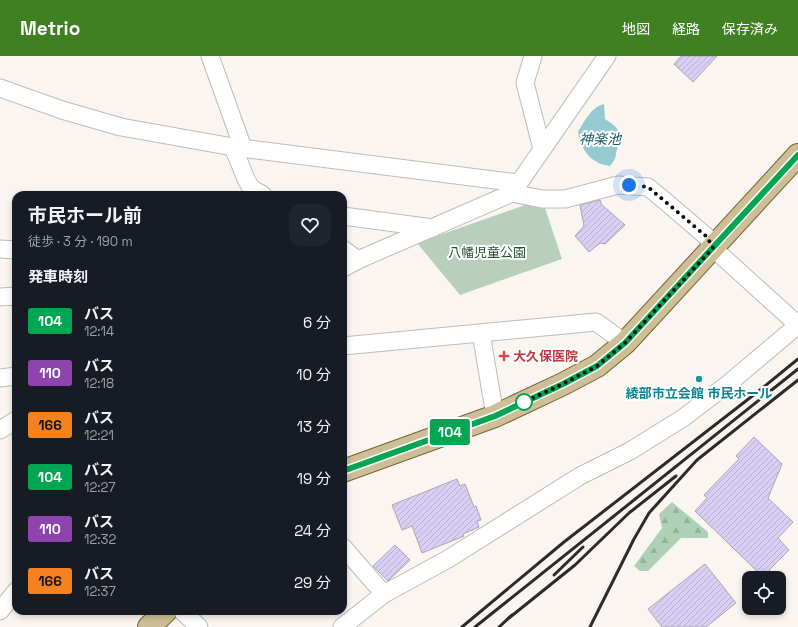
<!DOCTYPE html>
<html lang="ja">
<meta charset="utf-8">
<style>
body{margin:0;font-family:"Space Grotesk","Noto Sans JP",sans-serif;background:#20242c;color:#f1f3f6;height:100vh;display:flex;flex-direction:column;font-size:15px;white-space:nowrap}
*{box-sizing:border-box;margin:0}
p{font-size:13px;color:#9ea1a6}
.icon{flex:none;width:22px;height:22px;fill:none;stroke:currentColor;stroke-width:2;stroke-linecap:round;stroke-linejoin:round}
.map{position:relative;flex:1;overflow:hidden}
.details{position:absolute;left:12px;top:135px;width:335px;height:424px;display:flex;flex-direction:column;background:#171b24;border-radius:12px;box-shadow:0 2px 6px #0003}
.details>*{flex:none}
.badge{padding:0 8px;border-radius:3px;font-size:14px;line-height:26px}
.controls{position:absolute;left:742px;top:515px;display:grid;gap:8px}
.controls a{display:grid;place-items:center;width:44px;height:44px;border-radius:8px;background:#171b24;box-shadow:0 2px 6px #0003;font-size:20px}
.you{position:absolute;width:20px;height:20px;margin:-10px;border:3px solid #fff;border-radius:50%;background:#1a73e8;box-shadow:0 0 0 6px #1a73e833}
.map>.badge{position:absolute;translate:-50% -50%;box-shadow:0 0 0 2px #fff}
h2{padding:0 16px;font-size:15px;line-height:36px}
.round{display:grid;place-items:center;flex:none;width:42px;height:42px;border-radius:12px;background:#20242c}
.summary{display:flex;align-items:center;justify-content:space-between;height:68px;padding:0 16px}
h1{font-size:19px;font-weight:700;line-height:30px}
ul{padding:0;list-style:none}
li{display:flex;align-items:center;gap:12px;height:52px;padding:0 16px}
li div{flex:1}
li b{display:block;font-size:15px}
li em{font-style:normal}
li .badge{min-width:44px;font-weight:700;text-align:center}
header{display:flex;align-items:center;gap:24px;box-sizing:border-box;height:56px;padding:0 20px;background:#3f8022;color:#fff}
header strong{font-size:19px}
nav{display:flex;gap:22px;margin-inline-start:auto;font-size:14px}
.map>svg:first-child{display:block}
.forest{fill:url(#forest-firs)}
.park{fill:#b9cfbd}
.water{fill:#97cad0}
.building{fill:url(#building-hatch);stroke:#a8a7ac}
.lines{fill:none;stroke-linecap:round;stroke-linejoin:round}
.minor-casing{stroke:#bfbbb6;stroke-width:19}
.major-casing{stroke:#766437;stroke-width:24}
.minor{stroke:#fff;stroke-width:17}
.major{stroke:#cebe95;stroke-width:22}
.rail{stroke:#2d2b29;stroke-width:3}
.line-casing{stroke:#fff;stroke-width:9}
.line{stroke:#00a651;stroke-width:6}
.walk{stroke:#0e0c0b;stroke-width:4;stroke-dasharray:0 7.2}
.health-dot{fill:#e0444e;stroke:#fff;stroke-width:1.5}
.culture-dot{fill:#0f9aa8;stroke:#fff;stroke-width:1.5}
.stop-dot{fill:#fff;stroke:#00a651;stroke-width:2}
.labels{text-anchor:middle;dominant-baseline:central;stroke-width:4;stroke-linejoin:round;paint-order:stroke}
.park-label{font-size:13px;fill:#215530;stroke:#fff}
.health-label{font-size:13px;font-weight:bold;fill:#be3a42;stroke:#fff;text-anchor:start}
.culture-label{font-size:13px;font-weight:bold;fill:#0d838f;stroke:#fff}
.water-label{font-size:14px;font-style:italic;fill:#185d65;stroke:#fff}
</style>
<header>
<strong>Metrio</strong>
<nav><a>地図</a><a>経路</a><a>保存済み</a></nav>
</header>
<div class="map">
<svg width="798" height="571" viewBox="0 0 798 571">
<defs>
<pattern id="forest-firs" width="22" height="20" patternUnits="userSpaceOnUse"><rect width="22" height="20" fill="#aed1b5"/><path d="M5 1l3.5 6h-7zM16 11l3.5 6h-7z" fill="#94b29a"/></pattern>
<pattern id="building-hatch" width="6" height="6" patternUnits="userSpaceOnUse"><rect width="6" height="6" fill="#d9cff5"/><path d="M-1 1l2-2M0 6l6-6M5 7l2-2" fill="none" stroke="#b9b1d1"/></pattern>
</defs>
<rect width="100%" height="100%" fill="#faf5f0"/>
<!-- forest -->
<path class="forest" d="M672 446 708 476V482H681L648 515H640L634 510 662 472 659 458Z"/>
<!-- park -->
<path class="park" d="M542 143 562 203 460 239 417 187Z"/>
<!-- water -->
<path class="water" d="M604 48 605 63C613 68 622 74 621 84 621 87 618 90 617 93 615 101 617 102 610 110 590 107 582 95 578 76 584 66 591 51 604 48Z"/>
<!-- building -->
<g class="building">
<path d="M681 0H717L693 26 674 8Z"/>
<path d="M600 144 602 149 625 169 605 188 600 187 589 196 575 180 584 170 580 149Z"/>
<path d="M754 381 782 408 768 442 793 466 778 482 789 494 769 514 778 522H764L695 455 707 442 704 439 739 403 736 400Z"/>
<path d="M457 423 460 430 465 428 474 451 476 450 481 464 477 465 479 471 463 478 464 480 422 497 412 470 402 474 392 449Z"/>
<path d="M395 489 410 504 388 525 373 510Z"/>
<path d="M705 508 736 547 706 571H662L648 553Z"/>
</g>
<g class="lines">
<defs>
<g id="minor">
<path d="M210 0 243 92"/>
<path d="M533 0 525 27 542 93"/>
<path d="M0 32 62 54 121 71 233 91 518 127"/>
<path d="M233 91 246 123 251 132 263 139"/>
<path d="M512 137 542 143H565L618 129 648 131 665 145 707 181 713 192 798 269"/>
<path d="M343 160 433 172"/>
<path d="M0 193 16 194"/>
<path d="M343 193 358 204"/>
<path d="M343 212 358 204 512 137 607 0"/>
<path d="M0 241 16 240"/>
<path d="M481 277 495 360"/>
<path d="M343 290 596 266 625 287"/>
<path d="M0 322 16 320"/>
<path d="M0 374 16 364"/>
<path d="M343 491 384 538"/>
<path d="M0 555 16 535"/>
<path d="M182 555 199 571"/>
<path d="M342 571 384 538 448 503 580 420 630 395 683 362 728 328 798 269"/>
</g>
<g id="major">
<path d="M343 415 495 360 563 328 597 310 625 287 798 99"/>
<path d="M149 571 166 555"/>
</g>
</defs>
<!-- minor casing -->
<use href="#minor" class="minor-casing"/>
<!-- major casing -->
<use href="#major" class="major-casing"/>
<!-- minor -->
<use href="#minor" class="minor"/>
<!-- major -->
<use href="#major" class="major"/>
<!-- rail -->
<g class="rail">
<path d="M554 519 583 491"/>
<path d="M509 562 575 509 629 457 676 420"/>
<path d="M462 571 564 486 760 334 798 303"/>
<path d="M475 571C583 485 690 398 798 313"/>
<path d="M499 571 512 559"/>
<path d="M590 571 634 483 649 457 697 404 798 324"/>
</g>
</g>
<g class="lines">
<defs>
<path id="line" d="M343 415 495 360 563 328 597 310 625 287 798 99"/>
</defs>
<!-- line casing -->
<use href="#line" class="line-casing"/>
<!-- line -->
<use href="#line" class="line"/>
<!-- walk -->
<path class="walk" d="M524 346 522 347 563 328 597 310 625 287 713 192 707 181 648 131 629 129"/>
</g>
<!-- markers -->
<path class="health-dot" d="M502 294h4v4h4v4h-4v4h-4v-4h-4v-4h4z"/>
<circle class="culture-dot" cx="699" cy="323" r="4"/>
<circle class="stop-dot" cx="524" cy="346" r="8"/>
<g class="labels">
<!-- park labels -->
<g class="park-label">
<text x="487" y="196">八幡児童公園</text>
</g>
<!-- health labels -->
<g class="health-label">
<text x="513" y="300">大久保医院</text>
</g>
<!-- culture labels -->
<g class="culture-label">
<text x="699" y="337">綾部市立会館 市民ホール</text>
</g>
<!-- water labels -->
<g class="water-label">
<text x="600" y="83">神楽池</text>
</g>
</g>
</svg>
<div class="controls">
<a><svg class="icon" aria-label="locate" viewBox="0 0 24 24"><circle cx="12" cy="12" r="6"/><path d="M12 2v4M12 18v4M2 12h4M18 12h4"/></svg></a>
</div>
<div class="you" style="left:629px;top:129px"></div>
<b class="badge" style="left:450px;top:376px;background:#00a651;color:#fff">104</b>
<section class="details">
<div class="summary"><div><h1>市民ホール前</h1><p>徒歩 · 3 分 · 190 m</p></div><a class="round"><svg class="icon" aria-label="heart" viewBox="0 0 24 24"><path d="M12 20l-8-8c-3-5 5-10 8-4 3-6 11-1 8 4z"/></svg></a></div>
<h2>発車時刻</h2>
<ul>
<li><span class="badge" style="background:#00a651;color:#fff">104</span><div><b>バス</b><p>12:14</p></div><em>6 分</em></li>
<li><span class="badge" style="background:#8e44ad;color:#fff">110</span><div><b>バス</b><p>12:18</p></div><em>10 分</em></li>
<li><span class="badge" style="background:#f58220;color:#111">166</span><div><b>バス</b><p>12:21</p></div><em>13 分</em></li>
<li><span class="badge" style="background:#00a651;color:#fff">104</span><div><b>バス</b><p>12:27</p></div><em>19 分</em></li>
<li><span class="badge" style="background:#8e44ad;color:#fff">110</span><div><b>バス</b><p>12:32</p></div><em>24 分</em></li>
<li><span class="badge" style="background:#f58220;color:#111">166</span><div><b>バス</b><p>12:37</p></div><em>29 分</em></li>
</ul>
</section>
</div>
